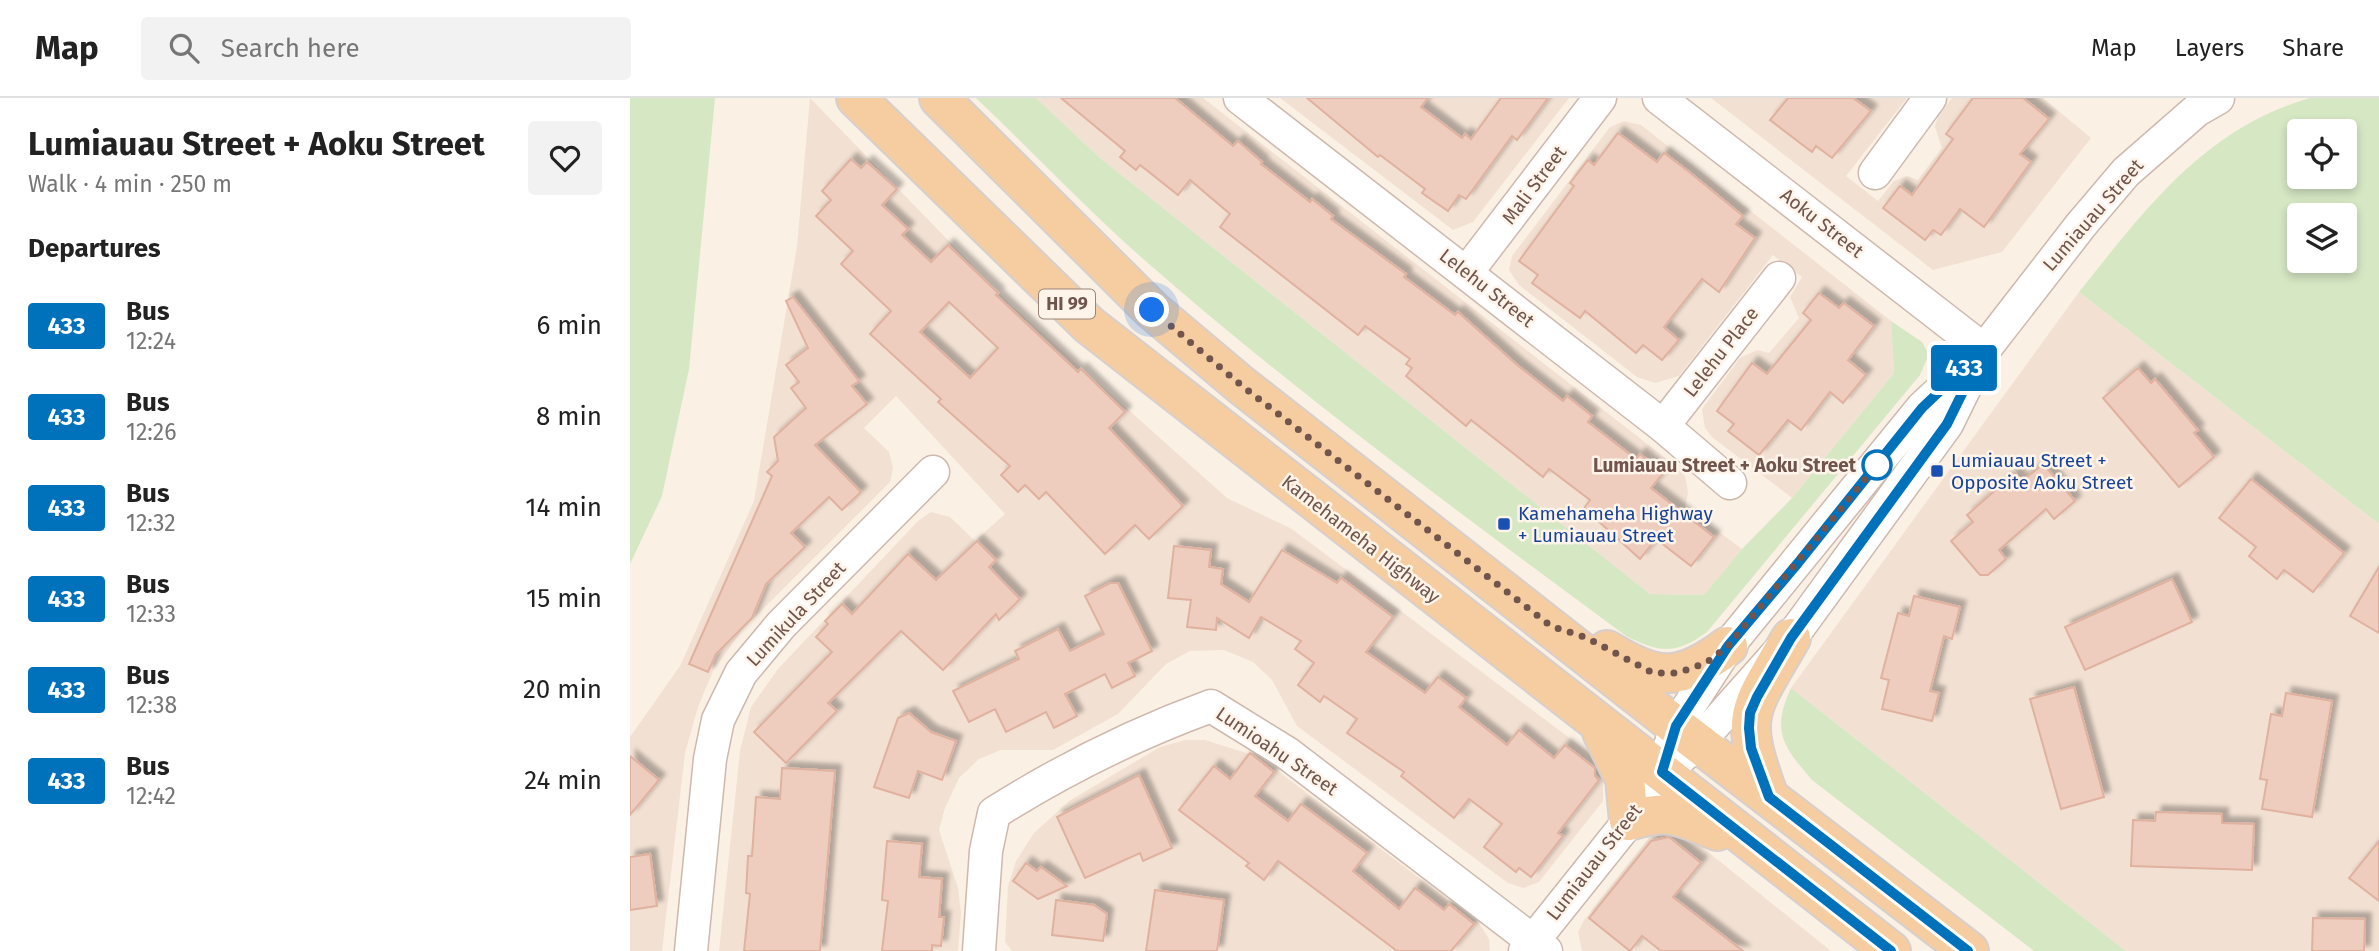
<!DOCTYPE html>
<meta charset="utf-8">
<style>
body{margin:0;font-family:"Fira Sans",sans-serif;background:#f2f2f2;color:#222;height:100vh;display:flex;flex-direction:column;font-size:26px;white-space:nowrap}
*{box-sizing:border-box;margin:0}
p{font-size:23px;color:#767676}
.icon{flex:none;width:38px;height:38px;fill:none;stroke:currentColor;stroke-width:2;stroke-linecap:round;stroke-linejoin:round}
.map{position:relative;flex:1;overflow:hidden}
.panel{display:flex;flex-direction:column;background:#fff;width:630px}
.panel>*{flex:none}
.badge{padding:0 14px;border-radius:5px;font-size:24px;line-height:46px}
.tools{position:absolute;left:1657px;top:21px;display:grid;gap:14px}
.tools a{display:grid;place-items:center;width:70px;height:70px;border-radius:7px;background:#fff;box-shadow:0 4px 10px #0003;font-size:35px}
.you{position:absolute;width:35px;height:35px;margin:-18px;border:5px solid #fff;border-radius:50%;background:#1a73e8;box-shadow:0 0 0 10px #1a73e833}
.map>.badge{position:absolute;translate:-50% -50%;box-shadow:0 0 0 4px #fff}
h2{padding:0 28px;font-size:26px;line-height:63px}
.round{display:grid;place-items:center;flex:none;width:74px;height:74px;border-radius:7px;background:#f2f2f2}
.summary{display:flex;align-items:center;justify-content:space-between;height:119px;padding:0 28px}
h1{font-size:33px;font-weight:700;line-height:52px}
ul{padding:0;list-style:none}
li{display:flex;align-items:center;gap:21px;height:91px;padding:0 28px}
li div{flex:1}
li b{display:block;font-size:26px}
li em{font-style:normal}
li .badge{min-width:77px;font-weight:700;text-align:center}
header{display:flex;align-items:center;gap:42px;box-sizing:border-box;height:98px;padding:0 35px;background:#fff;border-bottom:2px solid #e0e0e0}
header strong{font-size:33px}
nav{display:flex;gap:38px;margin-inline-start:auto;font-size:24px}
.search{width:490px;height:63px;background:#f2f2f2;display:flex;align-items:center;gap:18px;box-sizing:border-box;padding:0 24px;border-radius:7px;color:#767676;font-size:26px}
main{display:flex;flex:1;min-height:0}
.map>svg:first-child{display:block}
.residential{fill:#f2e1d3}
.green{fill:#d6e7c4;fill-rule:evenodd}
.building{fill:#eeccbe;stroke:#e0b19f;stroke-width:2;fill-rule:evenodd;filter:url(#shadow)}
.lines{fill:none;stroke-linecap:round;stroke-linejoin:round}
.minor-casing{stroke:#cdb9ae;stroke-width:35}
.major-casing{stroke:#d7cfcd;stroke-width:42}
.minor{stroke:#fff;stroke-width:32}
.major{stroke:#f5cda1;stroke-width:38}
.line-casing{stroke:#fff;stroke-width:16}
.line{stroke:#0072bc;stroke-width:10}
.walk{stroke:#71554c;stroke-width:7;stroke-dasharray:0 12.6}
.stop-dot{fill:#fff;stroke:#0072bc;stroke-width:3.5}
.transit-dot{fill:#1a4fb4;stroke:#fef4ea;stroke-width:2.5}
.labels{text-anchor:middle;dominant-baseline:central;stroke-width:5;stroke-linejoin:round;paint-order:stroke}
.shield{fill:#fef4ea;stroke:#9b857b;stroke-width:2}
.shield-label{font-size:18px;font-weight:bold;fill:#71554c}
.street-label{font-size:19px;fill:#71554c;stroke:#fef4ea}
.transit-label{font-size:19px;fill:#164399;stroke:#fef4ea;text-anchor:start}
.stop-label{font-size:19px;font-weight:bold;fill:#71554c;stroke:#fef4ea;text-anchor:end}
</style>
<header>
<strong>Map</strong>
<div class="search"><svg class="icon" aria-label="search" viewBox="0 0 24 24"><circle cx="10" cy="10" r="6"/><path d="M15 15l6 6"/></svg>Search here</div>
<nav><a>Map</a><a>Layers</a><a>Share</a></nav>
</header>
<main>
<section class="panel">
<div class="summary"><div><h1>Lumiauau Street + Aoku Street</h1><p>Walk · 4 min · 250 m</p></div><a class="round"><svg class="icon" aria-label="heart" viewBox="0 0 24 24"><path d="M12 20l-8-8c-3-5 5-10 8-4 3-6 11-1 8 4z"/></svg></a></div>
<h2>Departures</h2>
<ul>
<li><span class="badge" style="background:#0072bc;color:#fff">433</span><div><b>Bus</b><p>12:24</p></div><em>6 min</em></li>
<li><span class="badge" style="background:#0072bc;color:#fff">433</span><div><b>Bus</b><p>12:26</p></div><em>8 min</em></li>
<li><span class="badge" style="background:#0072bc;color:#fff">433</span><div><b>Bus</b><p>12:32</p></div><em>14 min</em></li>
<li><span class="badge" style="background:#0072bc;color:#fff">433</span><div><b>Bus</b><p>12:33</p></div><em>15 min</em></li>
<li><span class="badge" style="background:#0072bc;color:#fff">433</span><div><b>Bus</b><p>12:38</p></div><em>20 min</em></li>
<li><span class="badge" style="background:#0072bc;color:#fff">433</span><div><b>Bus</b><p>12:42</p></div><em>24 min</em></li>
</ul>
</section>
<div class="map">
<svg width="1749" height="853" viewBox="0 0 1749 853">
<defs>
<filter id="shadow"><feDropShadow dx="6" dy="-6" stdDeviation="2" flood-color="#0004"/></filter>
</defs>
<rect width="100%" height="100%" fill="#fbf0e4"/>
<!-- residential -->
<g class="residential">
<path d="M180 0 380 206 597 400 662 431 966 660 973 673V703L909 784 893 790 878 785 667 628 642 582 623 564 594 552 560 553 536 566 488 616 423 652H371L349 661 329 680 315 710 309 732 328 790 331 816 328 853H89L110 653 121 609 148 571 288 423 301 414 320 419 345 443 375 416 266 298 234 330 259 354 263 370 260 384 113 531 83 573 68 609 55 655 32 853H0V639L50 568 124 403 167 148Z"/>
<path d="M406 0H573L1043 366 1055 378 1058 395 1055 409 1112 451 1074 497 1020 496 470 60Z"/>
<path d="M650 0H939L843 124 823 132Z"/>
<path d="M1081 0H1277L1216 78 1248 103 1264 83 1277 78 1288 82 1312 50 1305 29 1308 18 1322 0H1413L1461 40 1372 154 1303 172Z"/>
<path d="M994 23 1011 27 1261 223 1264 275 1162 400 1082 339 1075 330 1072 311 1110 260 1127 252 1139 255 1169 220 1160 199 1172 179 1143 157 1049 278 1025 285 1007 279 889 187 879 172 882 158 980 29Z"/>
<path d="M1449 194 1749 426V853H1496L1161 590Z"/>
<path d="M555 642H575L629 659 849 825 859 841 860 853H382L375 844 378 788 386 763 404 735 439 703 530 649Z"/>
<path d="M1046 733 1072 749 1201 853H952L948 834 954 822 1023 735Z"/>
</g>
<!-- green -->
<g class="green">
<path d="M0 0H85L59 271 32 398 0 466Z"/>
<path d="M346 0H406L470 60 1020 496 1074 497 1112 451 1162 400 1264 275 1261 223 1292 244 1299 256 1290 277 1077 534C1045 557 1030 555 996 538 835 419 669 297 519 166 459 114 404 55 346 0Z"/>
<path d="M1680 0H1749V426L1449 194C1514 113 1574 30 1680 0ZM1715 33V79H1670V33ZM1715 117V163H1670V117Z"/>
<path d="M1161 590 1496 853H1404L1182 682C1153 648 1141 634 1161 590Z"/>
</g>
<!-- building -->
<g class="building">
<path d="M431 0H545L603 48 608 43 632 64 631 66 680 104 682 101 703 118 701 121 776 176 774 179 825 217 828 214 886 266 933 303 937 298 962 318 958 324 1006 361 1010 356 1033 375 1021 390 1084 439 1061 468 1026 441 1010 461 954 410 960 402 919 371 913 379 841 322 836 328 776 278 782 270 776 266 780 261 735 228 728 237 590 129 600 116 560 82 548 97 510 67 506 72 490 59 495 53Z"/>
<path d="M677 0H798L791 9 832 40 835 36 841 41 871 0H918L887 42 882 38 836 101 829 97 818 113 792 95 795 91 750 57 748 59Z"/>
<path d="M1158 0H1223L1241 13 1202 60 1186 48 1182 54 1140 22Z"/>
<path d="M1343 0H1393L1419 21 1390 56 1401 64 1354 129 1330 111 1311 137 1303 132 1295 142 1253 110 1270 88 1282 97 1323 41 1316 36Z"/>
<path d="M988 35 1027 64 1034 55 1058 73 1113 118 1106 126 1125 140 1089 194 1072 181 1034 229 1049 242 1032 262 1013 247 1006 255 955 213 950 220 902 185 908 177 889 163 944 88 940 85 958 62 964 67Z"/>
<path d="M221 61 231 70 237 64 267 91 252 107 278 131 272 137 301 164 318 147 368 195 366 197 448 274 451 271 495 314 479 330 553 408 519 441 505 427 475 456 416 394 409 401 395 387 388 394 371 377 380 368 308 304 311 301 240 236 261 213 211 166 223 153 186 118 201 102 192 93ZM319 204 368 250 340 280 290 234Z"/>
<path d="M1189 195 1209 210 1214 205 1244 228 1218 262 1236 277 1213 305 1200 294 1171 332 1158 322 1129 357 1098 333 1104 326 1087 313 1122 265 1137 276 1181 222 1173 215Z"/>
<path d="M163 199 229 283 222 288 237 306 185 347 231 394 212 412 199 399 161 435 175 449 136 486 122 520 86 556 78 574 59 566 142 378 137 374 148 363 144 339 176 310 161 290 169 284 156 267 178 250 156 203Z"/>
<path d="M1508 270 1521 285 1525 281 1568 332 1564 335 1584 359 1549 389 1473 300Z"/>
<path d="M1413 366 1445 403 1424 421 1416 411 1369 452 1376 461 1358 477H1350L1321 443 1343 424 1337 417 1385 375 1392 383Z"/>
<path d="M1621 381 1714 455 1683 494 1654 472 1647 481 1619 458 1626 449 1589 420Z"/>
<path d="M347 443 366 462 359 469 390 501 369 522 366 516 313 572 271 533 198 605 207 613 156 665 124 634 202 554 186 539 198 526 195 523 212 506 222 516 278 456 306 482Z"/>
<path d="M544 448 581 452 579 469 593 471 591 486 619 504 652 452 707 485 711 480 763 519 736 554 795 595 808 579 836 600 829 609 877 647 889 632 924 660 935 647 965 670V678L969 682 928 735 933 738 901 779 889 770 886 774 854 749 872 726 839 701 824 720 771 678 774 674 717 635 727 621 694 598 690 604 668 587 684 565 665 551 671 543 631 519 619 540 587 520 586 532 557 529 561 502 538 500Z"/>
<path d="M1749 469V535L1720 518Z"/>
<path d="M1542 481 1562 524 1455 572 1435 529Z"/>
<path d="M480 485H488L522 553 498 565 505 578 482 590 475 576 435 596 447 618 424 630 416 614 376 634 365 611 339 624 323 593 389 561 385 553 428 531 440 553 474 536 455 498Z"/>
<path d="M1284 498 1330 509 1322 541 1314 538 1300 593 1309 595 1302 623 1252 611 1259 582 1251 580 1268 515 1279 518Z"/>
<path d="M1444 589 1474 699 1431 711 1400 601Z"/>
<path d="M1656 595 1702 603 1682 719 1632 711 1637 682 1630 681 1641 616 1652 618Z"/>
<path d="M279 615 301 634 326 643 312 682 288 673 279 700 244 689 268 620Z"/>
<path d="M620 655 644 674 625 698 658 723 671 706 737 755 723 773 769 811 785 790 814 812 819 806 844 826 821 853H767L648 763 634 782 616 768 619 765 549 712 584 668 600 681Z"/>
<path d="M0 658 29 682 0 717Z"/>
<path d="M152 670 205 673 190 853H114L120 796 116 795 118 758H122L126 699 150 701Z"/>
<path d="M509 677 542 750 513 763 510 755 455 780 427 719Z"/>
<path d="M1526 714 1592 716V725L1624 726 1622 772 1501 768 1503 722 1525 723Z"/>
<path d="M1039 739 1071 765 1043 799 1113 853H1031L1012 838 1000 853 959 820 1021 743Z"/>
<path d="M257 743 292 746 289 779 312 781 309 819H314L311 848 302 847V853H252L258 803 252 802Z"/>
<path d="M1749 743V803L1719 780Z"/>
<path d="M20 756 27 808 0 812V759Z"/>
<path d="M396 765 407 773 411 769 437 788 408 801 383 783Z"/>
<path d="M525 792 594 802 587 853H516Z"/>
<path d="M426 802 464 807 477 816 473 843 422 837Z"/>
<path d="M1683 820 1735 821 1734 853H1682Z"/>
</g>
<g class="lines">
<defs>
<g id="minor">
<path d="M610 0 1033 328 1100 385"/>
<path d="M1029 0 1354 252"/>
<path d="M1245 75 1300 0"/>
<path d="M837 174 970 0"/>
<path d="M1033 328 1149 180"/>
<path d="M1032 675 1046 628 1098 548 1292 310 1354 252 1451 127 1496 74 1567 12 1588 0"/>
<path d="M61 853 80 661 88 622 111 575 151 527 303 374"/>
<path d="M349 853 356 753 364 715C434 671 504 636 581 608L657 655 916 853"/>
<path d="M895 853 999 723 1032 675 1068 645 1161 540 1317 326 1345 269"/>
</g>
<g id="major">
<path d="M226 0 459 227 1261 853"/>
<path d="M309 0 522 212 611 287 1046 628 1339 853"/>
<path d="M977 552C1028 583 1050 584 1098 548"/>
<path d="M972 634 995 681 999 723C1040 710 1049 718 1087 733"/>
<path d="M1139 699C1108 615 1118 615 1161 540"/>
</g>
</defs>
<!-- minor casing -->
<use href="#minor" class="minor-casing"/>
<!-- major casing -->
<use href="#major" class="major-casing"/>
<!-- minor -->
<use href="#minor" class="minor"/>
<!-- major -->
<use href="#major" class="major"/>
</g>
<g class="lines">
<defs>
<path id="line" d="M1261 853 1032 674 1046 628 1098 548 1168 465 1292 310 1354 251 1317 326 1161 540 1127 599 1120 615 1119 630 1121 650 1139 699 1338 853"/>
</defs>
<!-- line casing -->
<use href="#line" class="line-casing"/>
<!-- line -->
<use href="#line" class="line"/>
<!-- walk -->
<path class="walk" d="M522 212 611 287 921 528 957 540 1023 575H1047L1076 565 1098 548 1247 367"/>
</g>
<!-- markers -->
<circle class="stop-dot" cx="1247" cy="367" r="14"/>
<g class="transit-dot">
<rect x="1300" y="366" width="14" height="14" rx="3.5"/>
<rect x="867" y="419" width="14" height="14" rx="3.5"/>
</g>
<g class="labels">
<!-- shield labels -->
<rect class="shield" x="409" y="191.5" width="56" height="29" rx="5"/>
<g class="shield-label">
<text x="437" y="206">HI 99</text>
</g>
<!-- street labels -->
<g class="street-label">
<text transform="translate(904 87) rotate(-53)">Mali Street</text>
<text transform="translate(1463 117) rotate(-49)">Lumiauau Street</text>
<text transform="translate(1192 125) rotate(38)">Aoku Street</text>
<text transform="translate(857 190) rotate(38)">Lelehu Street</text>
<text transform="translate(1091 254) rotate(-52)">Lelehu Place</text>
<text transform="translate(731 441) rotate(38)">Kamehameha Highway</text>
<text transform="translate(166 516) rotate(-47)">Lumikula Street</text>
<text transform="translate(647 653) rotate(34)">Lumioahu Street</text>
<text transform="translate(964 764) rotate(-52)">Lumiauau Street</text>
</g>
<!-- transit labels -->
<g class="transit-label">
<text x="1321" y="362">Lumiauau Street +<tspan x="1321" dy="22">Opposite Aoku Street</tspan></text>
<text x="888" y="415">Kamehameha Highway<tspan x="888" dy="22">+ Lumiauau Street</tspan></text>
</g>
<!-- stop labels -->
<g class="stop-label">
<text x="1226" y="367">Lumiauau Street + Aoku Street</text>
</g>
</g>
</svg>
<div class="tools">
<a><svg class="icon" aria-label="locate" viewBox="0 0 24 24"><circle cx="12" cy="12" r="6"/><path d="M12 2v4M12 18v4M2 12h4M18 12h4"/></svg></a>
<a><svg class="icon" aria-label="layers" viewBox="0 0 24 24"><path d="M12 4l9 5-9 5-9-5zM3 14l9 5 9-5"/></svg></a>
</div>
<div class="you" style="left:522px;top:212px"></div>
<b class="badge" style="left:1334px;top:270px;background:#0072bc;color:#fff">433</b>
</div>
</main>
